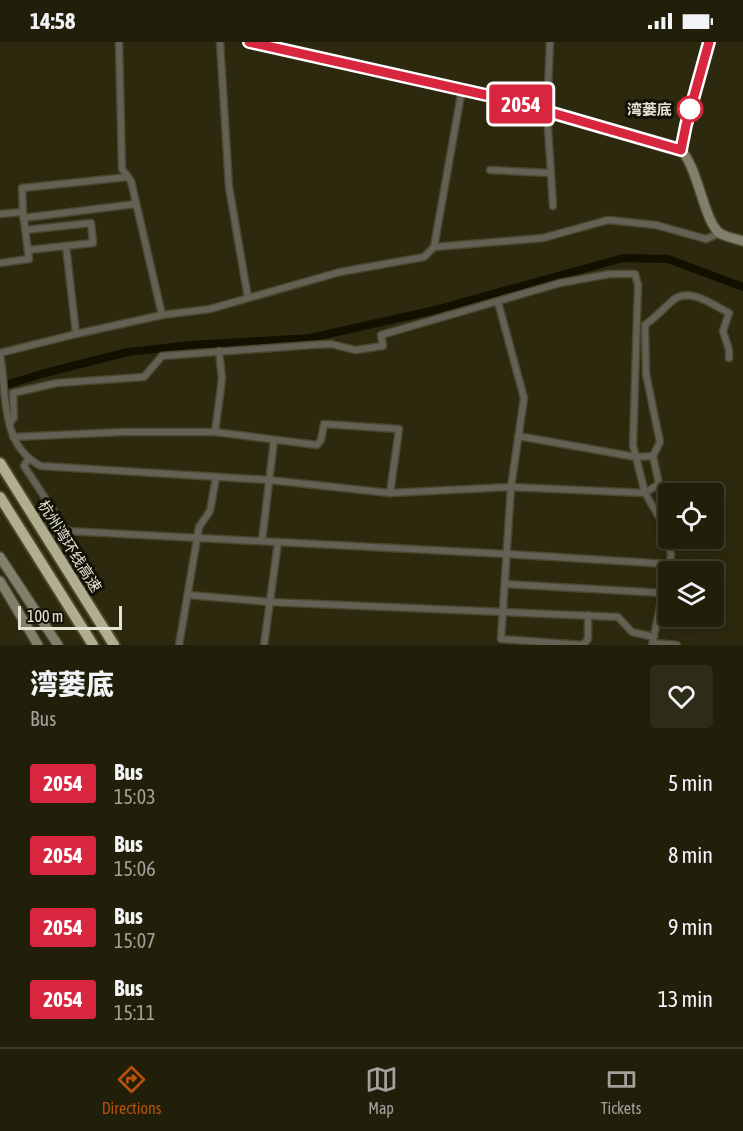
<!DOCTYPE html>
<meta charset="utf-8">
<style>
body{margin:0;font-family:"Asap Condensed","Noto Sans SC",sans-serif;background:#2d2c18;color:#f1f3f6;height:100vh;display:flex;flex-direction:column;font-size:22px;white-space:nowrap}
*{box-sizing:border-box;margin:0}
p{font-size:20px;color:#a2a29c}
.icon{flex:none;width:33px;height:33px;fill:none;stroke:currentColor;stroke-width:2;stroke-linecap:round;stroke-linejoin:round}
.map{position:relative;height:603px;overflow:hidden}
.details{display:flex;flex-direction:column;background:#211f0a;flex:1}
.details>*{flex:none}
.badge{padding:0 12px;border-radius:4px;font-size:21px;line-height:39px}
.tools{position:absolute;left:658px;top:441px;display:grid;gap:12px}
.tools a{display:grid;place-items:center;width:66px;height:66px;border-radius:6px;background:#211f0a;box-shadow:0 3px 15px #0003,0 0 0 2px #3e3d2b;font-size:30px}
.scale{position:absolute;left:18px;bottom:15px;width:104px;box-sizing:border-box;padding-left:6px;border:3px solid #e6e5d4;border-top:0;font-size:16px;line-height:21px;white-space:nowrap;color:#e6e5d4;-webkit-text-stroke:4px #131207;paint-order:stroke}
.map>.badge{position:absolute;translate:-50% -50%;box-shadow:0 0 0 3px #fff}
.round{display:grid;place-items:center;flex:none;width:63px;height:63px;border-radius:6px;background:#2d2c18}
.overview{display:flex;align-items:center;justify-content:space-between;height:102px;padding:0 30px}
h1{font-size:28px;font-weight:800;line-height:45px}
ul{padding:0;list-style:none}
li{display:flex;align-items:center;gap:18px;height:72px;padding:0 30px}
li div{flex:1}
li b{display:block;font-size:22px}
li em{font-style:normal}
li .badge{min-width:66px;font-weight:700;text-align:center}
.status{display:flex;justify-content:space-between;align-items:center;height:42px;padding:0 30px;background:#211f0a;direction:ltr}
.status svg{height:16px;fill:currentColor}
.dock{display:flex;justify-content:space-around;align-items:center;height:84px;border-top:2px solid #3e3d2b;background:#211f0a;font-size:16px;color:#a2a29c}
.dock a{display:grid;justify-items:center;gap:3px}
.dock .active{color:#b45309}
.map>svg:first-child{display:block}
.lines{fill:none;stroke-linecap:round;stroke-linejoin:round}
.canal{stroke:#131000;stroke-width:8}
.minor-casing{stroke:#4a472e;stroke-width:9}
.secondary-casing{stroke:#4a472e;stroke-width:12}
.motorway-casing{stroke:#4a472e;stroke-width:14}
.minor{stroke:#626154;stroke-width:6}
.secondary{stroke:#82806c;stroke-width:9}
.motorway{stroke:#b1ae8f;stroke-width:10}
.line-casing{stroke:#fff;stroke-width:14}
.line{stroke:#d7263d;stroke-width:9}
.stop-dot{fill:#fff;stroke:#d7263d;stroke-width:3}
.labels{text-anchor:middle;dominant-baseline:central;stroke-width:6;stroke-linejoin:round;paint-order:stroke}
.stop-label{font-size:15px;font-weight:bold;fill:#e6e5d4;stroke:#131207;text-anchor:end}
.street-label{font-size:15px;fill:#e6e5d4;stroke:#131207}
</style>
<div class="status"><b>14:58</b><svg viewBox="0 0 49 12"><path d="M0 12V9h3v3zM5 12V6h3v6zM10 12V3h3v9zM15 12V0h3v12zM26 1h20v11H26zM47 4h2v5h-2z"/></svg></div>
<div class="map">
<svg width="743" height="603" viewBox="0 0 743 603">
<rect width="100%" height="100%" fill="#2c290e"/>
<g class="lines">
<!-- canal -->
<path class="canal" d="M0 345 41 332 128 310 191 303 310 296 435 268 623 216 668 217 743 245"/>
<defs>
<g id="minor">
<path d="M119 0 122 127 131 139 162 273"/>
<path d="M220 0 229 145 248 256"/>
<path d="M550 0 547 70 553 164"/>
<path d="M681 108 686 83 709 0"/>
<path d="M490 128 551 131"/>
<path d="M0 172 23 170"/>
<path d="M23 176 136 162"/>
<path d="M25 188 91 181 93 201 28 208"/>
<path d="M66 204 76 292"/>
<path d="M434 205 543 196 608 178 656 183 706 197 720 191"/>
<path d="M0 221 29 217 23 170 22 146 128 135"/>
<path d="M498 260 524 356 511 445 501 597 583 603 588 597V573"/>
<path d="M0 311 76 292 162 273 210 267 340 230 424 215 434 205 462 47"/>
<path d="M0 312C7 352 0 404 41 424L269 438 390 451 511 445 645 451 659 442"/>
<path d="M9 381 14 376 13 351 57 341 144 335 162 314 312 303 331 302 355 308 383 304 381 293 560 241 610 232H635L638 243 633 403 645 451 666 487 671 513 652 603"/>
<path d="M215 390 222 337 219 309"/>
<path d="M518 394 636 415 653 414"/>
<path d="M13 395 122 390H215L317 403 321 398 324 382 399 387 390 451"/>
<path d="M28 417 24 424 67 489 506 512 669 522"/>
<path d="M669 454 659 442 653 414 660 400 646 332 645 283C657 274 661 269 671 260 687 243 713 263 729 271L723 289 729 308V316"/>
<path d="M262 499 274 398"/>
<path d="M505 542 664 551"/>
<path d="M188 553 270 560 618 575 632 590 654 595"/>
<path d="M653 601 677 603"/>
<path d="M179 603 199 485 210 469 216 435"/>
<path d="M264 603 278 500"/>
</g>
<g id="secondary">
<path d="M249 0 504 57 681 108C699 127 704 182 721 192 727 195 736 197 743 199"/>
<path d="M0 515 58 603"/>
<path d="M0 539 38 603"/>
</g>
<g id="motorway">
<path d="M0 421 114 603"/>
<path d="M0 455 93 603"/>
</g>
</defs>
<!-- minor casing -->
<use href="#minor" class="minor-casing"/>
<!-- secondary casing -->
<use href="#secondary" class="secondary-casing"/>
<!-- motorway casing -->
<use href="#motorway" class="motorway-casing"/>
<!-- minor -->
<use href="#minor" class="minor"/>
<!-- secondary -->
<use href="#secondary" class="secondary"/>
<!-- motorway -->
<use href="#motorway" class="motorway"/>
</g>
<g class="lines">
<defs>
<path id="line" d="M249 0 504 57 681 108 686 83 709 0"/>
</defs>
<!-- line casing -->
<use href="#line" class="line-casing"/>
<!-- line -->
<use href="#line" class="line"/>
</g>
<!-- markers -->
<circle class="stop-dot" cx="690" cy="67" r="12"/>
<g class="labels">
<!-- stop labels -->
<g class="stop-label">
<text x="672" y="67">湾蒌底</text>
</g>
<!-- street labels -->
<g class="street-label">
<text transform="translate(70 504) rotate(58)">杭州湾环线高速</text>
</g>
</g>
</svg>
<div class="tools">
<a><svg class="icon" aria-label="locate" viewBox="0 0 24 24"><circle cx="12" cy="12" r="6"/><path d="M12 2v4M12 18v4M2 12h4M18 12h4"/></svg></a>
<a><svg class="icon" aria-label="layers" viewBox="0 0 24 24"><path d="M12 4l9 5-9 5-9-5zM3 14l9 5 9-5"/></svg></a>
</div>
<div class="scale">100 m</div>
<b class="badge" style="left:521px;top:62px;background:#d7263d;color:#fff">2054</b>
</div>
<section class="details">
<div class="overview"><div><h1>湾蒌底</h1><p>Bus</p></div><a class="round"><svg class="icon" aria-label="heart" viewBox="0 0 24 24"><path d="M12 20l-8-8c-3-5 5-10 8-4 3-6 11-1 8 4z"/></svg></a></div>
<ul>
<li><span class="badge" style="background:#d7263d;color:#fff">2054</span><div><b>Bus</b><p>15:03</p></div><em>5 min</em></li>
<li><span class="badge" style="background:#d7263d;color:#fff">2054</span><div><b>Bus</b><p>15:06</p></div><em>8 min</em></li>
<li><span class="badge" style="background:#d7263d;color:#fff">2054</span><div><b>Bus</b><p>15:07</p></div><em>9 min</em></li>
<li><span class="badge" style="background:#d7263d;color:#fff">2054</span><div><b>Bus</b><p>15:11</p></div><em>13 min</em></li>
</ul>
</section>
<nav class="dock">
<a class="active"><svg class="icon" aria-label="directions" viewBox="0 0 24 24"><path d="M12 3l9 9-9 9-9-9zM9 14v-3h6M13 9l2 2-2 2"/></svg>Directions</a>
<a><svg class="icon" aria-label="map" viewBox="0 0 24 24"><path d="M3 6l6-2 6 2 6-2v14l-6 2-6-2-6 2zM9 4v14M15 6v14"/></svg>Map</a>
<a><svg class="icon" aria-label="tickets" viewBox="0 0 24 24"><path d="M3 7h18v10H3zM15 7v10"/></svg>Tickets</a>
</nav>
